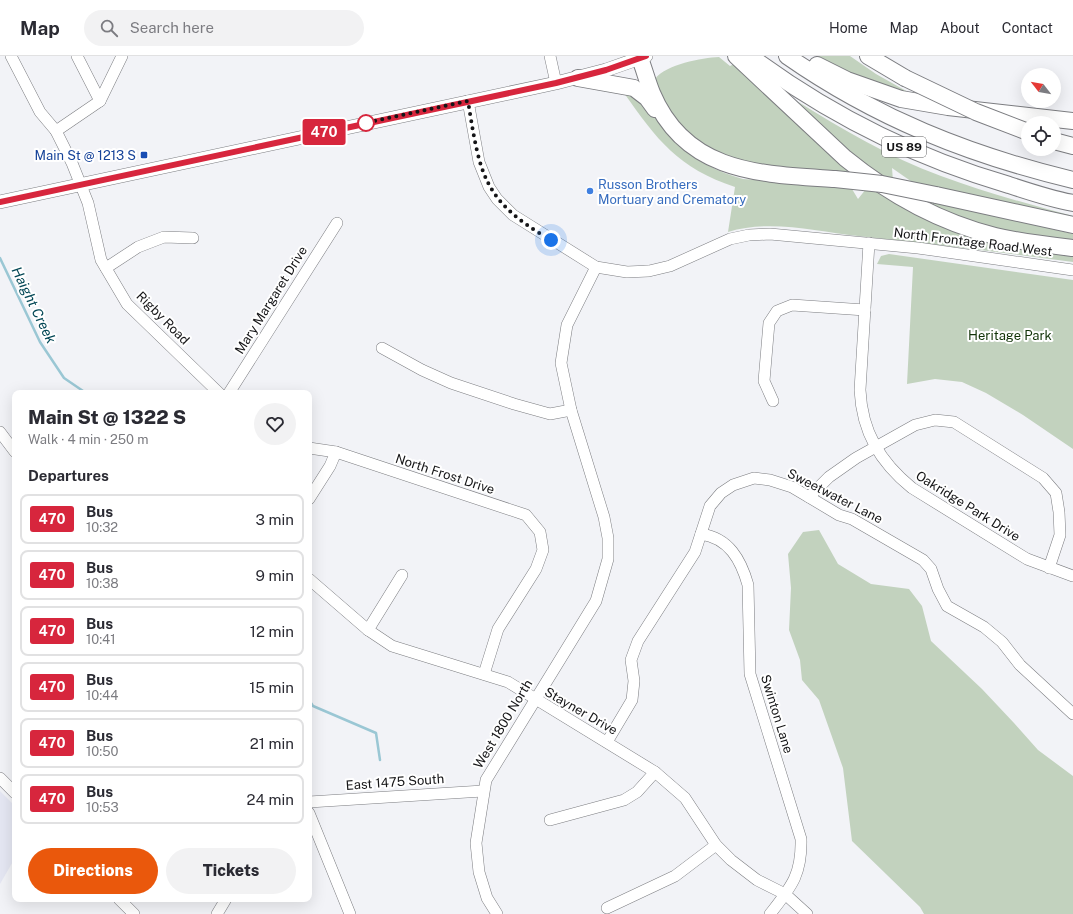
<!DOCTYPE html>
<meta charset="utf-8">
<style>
body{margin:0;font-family:"Public Sans",sans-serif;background:#f2f2f3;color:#2b2b33;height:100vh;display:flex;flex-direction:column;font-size:15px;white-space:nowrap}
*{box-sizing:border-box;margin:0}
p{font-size:13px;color:#7c7c81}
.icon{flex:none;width:22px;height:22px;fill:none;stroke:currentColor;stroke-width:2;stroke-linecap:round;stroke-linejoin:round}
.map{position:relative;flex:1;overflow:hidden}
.panel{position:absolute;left:12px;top:334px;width:300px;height:512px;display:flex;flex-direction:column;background:#fff;border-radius:8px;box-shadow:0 4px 16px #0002}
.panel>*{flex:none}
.badge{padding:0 8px;border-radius:3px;font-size:14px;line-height:26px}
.needle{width:26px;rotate:301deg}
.tools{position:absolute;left:1021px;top:12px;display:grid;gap:8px}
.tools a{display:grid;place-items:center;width:40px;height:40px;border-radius:50%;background:#fff;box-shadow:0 4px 16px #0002;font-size:20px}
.you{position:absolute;width:20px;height:20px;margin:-10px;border:3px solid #fff;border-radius:50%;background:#1a73e8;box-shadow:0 0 0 6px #1a73e833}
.map>.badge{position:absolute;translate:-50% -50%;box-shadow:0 0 0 2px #fff}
h2{padding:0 16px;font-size:15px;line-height:36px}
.round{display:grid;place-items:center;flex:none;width:42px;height:42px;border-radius:21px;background:#f2f2f3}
.summary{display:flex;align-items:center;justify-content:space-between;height:68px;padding:0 16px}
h1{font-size:19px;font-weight:800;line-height:30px}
.button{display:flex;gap:8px;margin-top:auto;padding:8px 16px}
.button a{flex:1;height:46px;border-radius:24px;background:#ea580c;color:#fff;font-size:16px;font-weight:800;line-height:46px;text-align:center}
.button a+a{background:#f2f2f3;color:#2b2b33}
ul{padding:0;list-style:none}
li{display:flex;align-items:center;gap:12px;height:50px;margin:0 8px 6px;padding:0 8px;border:2px solid #e1e1e2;border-radius:8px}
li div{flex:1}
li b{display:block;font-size:15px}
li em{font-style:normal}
li .badge{min-width:44px;font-weight:700;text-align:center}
header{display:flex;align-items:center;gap:24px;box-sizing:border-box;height:56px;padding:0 20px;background:#fff;border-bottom:1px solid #e1e1e2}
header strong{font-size:19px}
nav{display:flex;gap:22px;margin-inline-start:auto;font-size:14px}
.search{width:280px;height:36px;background:#f2f2f3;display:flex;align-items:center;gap:10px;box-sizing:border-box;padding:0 14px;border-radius:22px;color:#7c7c81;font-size:15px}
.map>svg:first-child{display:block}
.built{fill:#e5e7f3}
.green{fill:#c2d2be}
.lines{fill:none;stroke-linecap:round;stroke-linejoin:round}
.stream{stroke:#9ac7d4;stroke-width:2.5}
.minor-casing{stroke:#7c7d81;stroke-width:12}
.major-casing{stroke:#7c7d81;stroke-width:14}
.highway-casing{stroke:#7c7d81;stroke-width:18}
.minor{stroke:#fff;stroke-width:11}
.major{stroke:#fff;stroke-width:13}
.highway{stroke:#fff;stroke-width:16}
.highway-bridge-casing{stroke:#7c7d81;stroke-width:18;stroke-linecap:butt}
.highway-bridge{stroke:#fff;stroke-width:16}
.line-casing{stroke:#fff;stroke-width:9}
.line{stroke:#d7263d;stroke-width:6}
.walk{stroke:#151517;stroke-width:4;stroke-dasharray:0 7.2}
.stop-dot{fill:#fff;stroke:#d7263d;stroke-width:2}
.transit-dot{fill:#1a4fb4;stroke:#fff;stroke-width:1.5}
.shop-dot{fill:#3f7fe0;stroke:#fff;stroke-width:1.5}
.labels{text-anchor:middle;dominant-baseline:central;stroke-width:4;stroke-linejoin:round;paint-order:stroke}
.shield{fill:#fff;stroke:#5b5b5d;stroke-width:1}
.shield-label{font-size:12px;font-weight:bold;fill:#151517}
.transit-label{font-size:13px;fill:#164399;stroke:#fff;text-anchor:end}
.shop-label{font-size:13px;fill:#366cbe;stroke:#fff;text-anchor:start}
.street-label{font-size:13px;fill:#151517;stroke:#fff}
.park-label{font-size:13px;fill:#123408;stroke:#fff}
.water-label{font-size:14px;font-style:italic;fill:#044856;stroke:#fff}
</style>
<header>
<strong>Map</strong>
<div class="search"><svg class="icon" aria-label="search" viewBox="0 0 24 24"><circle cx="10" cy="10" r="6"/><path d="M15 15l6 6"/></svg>Search here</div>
<nav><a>Home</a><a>Map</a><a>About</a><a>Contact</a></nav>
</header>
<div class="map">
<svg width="1073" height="858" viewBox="0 0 1073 858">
<rect width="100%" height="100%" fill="#f2f3f7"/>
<!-- built -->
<path class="built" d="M0 735 15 750V802L0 828Z"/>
<!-- green -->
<g class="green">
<path d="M818 0H850L876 18 908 36 907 37 857 20Z"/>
<path d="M719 1 730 10 734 8 850 114 848 118 826 117 729 104 690 80 662 45 655 23C666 8 702 2 719 1Z"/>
<path d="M624 37C647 40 658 70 674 85 693 103 717 116 743 123L830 129 852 133 858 143 866 133 878 135 1073 199V206C1001 196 930 188 858 180 816 175 769 163 728 176L735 131C678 112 657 84 624 37Z"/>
<path d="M795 44C842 73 889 101 941 120 984 136 1028 148 1073 160V167L915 128 892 112 893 125 881 123 823 71Z"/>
<path d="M916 141 1073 178V187L998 174 941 155Z"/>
<path d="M889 198 1073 224V393L1023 359 986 337 962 326 935 323 907 328 913 211 877 208 881 200Z"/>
<path d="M819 474 838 508 871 528 909 533 922 550 931 585 982 633 1014 667 1038 694 1073 720V858H924L920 851 852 785 843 712 819 644 802 624 800 604 789 574 791 532 788 498 803 476Z"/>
</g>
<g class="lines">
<!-- stream -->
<g class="stream">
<path d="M0 202 40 286 64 322 86 337"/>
<path d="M309 644 313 650 376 677 380 704"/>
</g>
<defs>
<g id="minor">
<path d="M11 0 40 56 56 75 72 107 88 147 101 204 127 248 219 337"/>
<path d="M77 0 100 45"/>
<path d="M550 0 556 27"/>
<path d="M468 45 479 106 489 131 497 143 513 159 596 211 627 216 649 215 670 210 730 183 749 179 770 178 918 192 1073 214"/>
<path d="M56 75 100 45 122 0"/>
<path d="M869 187 860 334C862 376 880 406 912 432L1027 503 1073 520"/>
<path d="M106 212 138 191 164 181 193 182"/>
<path d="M382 292 422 314 451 327 514 348 550 358 571 354"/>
<path d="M229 337 337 167"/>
<path d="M773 345 764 325 769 267 777 255 792 249 865 254"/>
<path d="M0 376 15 396"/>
<path d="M309 392 336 396 526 459 540 476 543 494 536 513 498 573 484 618"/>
<path d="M809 441 829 421 856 402 915 369 935 364 954 366 1043 422 1056 437 1059 456 1060 479 1049 512"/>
<path d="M309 443 330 410 336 396"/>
<path d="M701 478C729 482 741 504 748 529L750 618 801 783C802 819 791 831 770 858"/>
<path d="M309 523 368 574 392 590 508 626 655 716 685 742 716 789 731 804 757 824 785 838 807 858"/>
<path d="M368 574 402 519"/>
<path d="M607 686 632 644 634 625 631 604 638 585 695 496 710 450 721 437 733 429 754 422 770 424 792 431 839 459 852 463 923 504 931 513 938 533 947 550 984 571 1002 586 1020 609 1073 658"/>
<path d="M0 722 15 737"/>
<path d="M309 746 483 735"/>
<path d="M309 757 350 858"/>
<path d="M550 764 624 744 637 736 655 716"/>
<path d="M119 843 134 858"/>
<path d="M607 852 675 820 716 789"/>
<path d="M217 858 226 843"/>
<path d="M497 858 487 842 479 816 476 787 486 724 596 545 608 503V482L604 461 571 354 561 307 567 269 596 211"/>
</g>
<path id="major" d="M0 146 556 27 606 14 646 0"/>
<g id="highway">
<path d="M639 0C644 12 647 25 652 37 686 118 761 118 835 123"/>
<path d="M736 0 845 102C889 138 939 166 995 180 1020 186 1047 189 1073 192"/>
<path d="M750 0C828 58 916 102 1009 129 1030 136 1051 143 1073 147"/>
<path d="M787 0C876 62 969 99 1073 124"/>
<path d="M868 0 905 22"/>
<path d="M817 9 847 24 901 43 948 51 1073 65"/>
<path d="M578 22 634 32 647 42 655 53"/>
<path d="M1054 85 1073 90"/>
<path d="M936 139 1073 169"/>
</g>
</defs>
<!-- minor casing -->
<use href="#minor" class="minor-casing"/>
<!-- major casing -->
<use href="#major" class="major-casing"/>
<!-- highway casing -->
<use href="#highway" class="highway-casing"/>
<!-- minor -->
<use href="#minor" class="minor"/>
<!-- major -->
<use href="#major" class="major"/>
<!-- highway -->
<use href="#highway" class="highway"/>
<defs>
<g id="highway-bridge">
<path d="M905 22 976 56 1028 76"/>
<path d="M835 123 882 128 936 139"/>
</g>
</defs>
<!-- highway-bridge casing -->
<use href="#highway-bridge" class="highway-bridge-casing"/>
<!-- highway-bridge -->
<use href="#highway-bridge" class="highway-bridge"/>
</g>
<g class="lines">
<defs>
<path id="line" d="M0 146 556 27 606 14 646 0"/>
</defs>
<!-- line casing -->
<use href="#line" class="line-casing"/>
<!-- line -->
<use href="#line" class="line"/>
<!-- walk -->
<path class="walk" d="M366 67 360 68 468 45C480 119 483 145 551 184"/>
</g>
<!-- markers -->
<circle class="stop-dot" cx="366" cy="67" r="8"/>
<rect class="transit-dot" x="140" y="95" width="8" height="8" rx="2"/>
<circle class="shop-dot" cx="590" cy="135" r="4"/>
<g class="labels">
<!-- shield labels -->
<rect class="shield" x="882" y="81" width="44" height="20" rx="3"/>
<g class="shield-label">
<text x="904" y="91">US 89</text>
</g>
<!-- transit labels -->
<g class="transit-label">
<text x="136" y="99">Main St @ 1213 S</text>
</g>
<!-- shop labels -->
<g class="shop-label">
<text x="598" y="128">Russon Brothers<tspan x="598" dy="15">Mortuary and Crematory</tspan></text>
</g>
<!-- street labels -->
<g class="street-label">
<text transform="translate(973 186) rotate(7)">North Frontage Road West</text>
<text transform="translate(271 244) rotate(-58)">Mary Margaret Drive</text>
<text transform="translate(163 262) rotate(45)">Rigby Road</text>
<text transform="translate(445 418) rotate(18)">North Frost Drive</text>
<text transform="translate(835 440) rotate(27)">Sweetwater Lane</text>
<text transform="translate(968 450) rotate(32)">Oakridge Park Drive</text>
<text transform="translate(581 655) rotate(30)">Stayner Drive</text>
<text transform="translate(777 658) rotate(73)">Swinton Lane</text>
<text transform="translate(503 668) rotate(-59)">West 1800 North</text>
<text transform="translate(395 726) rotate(-4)">East 1475 South</text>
</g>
<!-- park labels -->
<g class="park-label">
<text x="1010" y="279">Heritage Park</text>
</g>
<!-- water labels -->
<g class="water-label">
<text transform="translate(34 249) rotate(64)">Haight Creek</text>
</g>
</g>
</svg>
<div class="tools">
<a><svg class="needle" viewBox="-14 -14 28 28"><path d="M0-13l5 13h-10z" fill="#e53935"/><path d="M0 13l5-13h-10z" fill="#7c7c81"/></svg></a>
<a><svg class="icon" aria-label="locate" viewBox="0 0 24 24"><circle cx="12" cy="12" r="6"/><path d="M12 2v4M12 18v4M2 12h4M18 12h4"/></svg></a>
</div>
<div class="you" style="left:551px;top:184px"></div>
<b class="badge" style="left:324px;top:76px;background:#d7263d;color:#fff">470</b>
<section class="panel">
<div class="summary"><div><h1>Main St @ 1322 S</h1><p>Walk · 4 min · 250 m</p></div><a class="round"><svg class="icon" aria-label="heart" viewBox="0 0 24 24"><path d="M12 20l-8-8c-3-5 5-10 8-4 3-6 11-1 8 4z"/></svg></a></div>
<h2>Departures</h2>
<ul>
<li><span class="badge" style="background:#d7263d;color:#fff">470</span><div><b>Bus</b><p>10:32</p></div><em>3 min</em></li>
<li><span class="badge" style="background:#d7263d;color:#fff">470</span><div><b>Bus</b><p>10:38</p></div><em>9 min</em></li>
<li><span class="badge" style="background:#d7263d;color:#fff">470</span><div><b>Bus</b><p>10:41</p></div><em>12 min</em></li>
<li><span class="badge" style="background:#d7263d;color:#fff">470</span><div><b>Bus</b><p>10:44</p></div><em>15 min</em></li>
<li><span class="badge" style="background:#d7263d;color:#fff">470</span><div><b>Bus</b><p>10:50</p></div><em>21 min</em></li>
<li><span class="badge" style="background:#d7263d;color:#fff">470</span><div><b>Bus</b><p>10:53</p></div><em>24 min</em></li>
</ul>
<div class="button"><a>Directions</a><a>Tickets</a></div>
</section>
</div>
